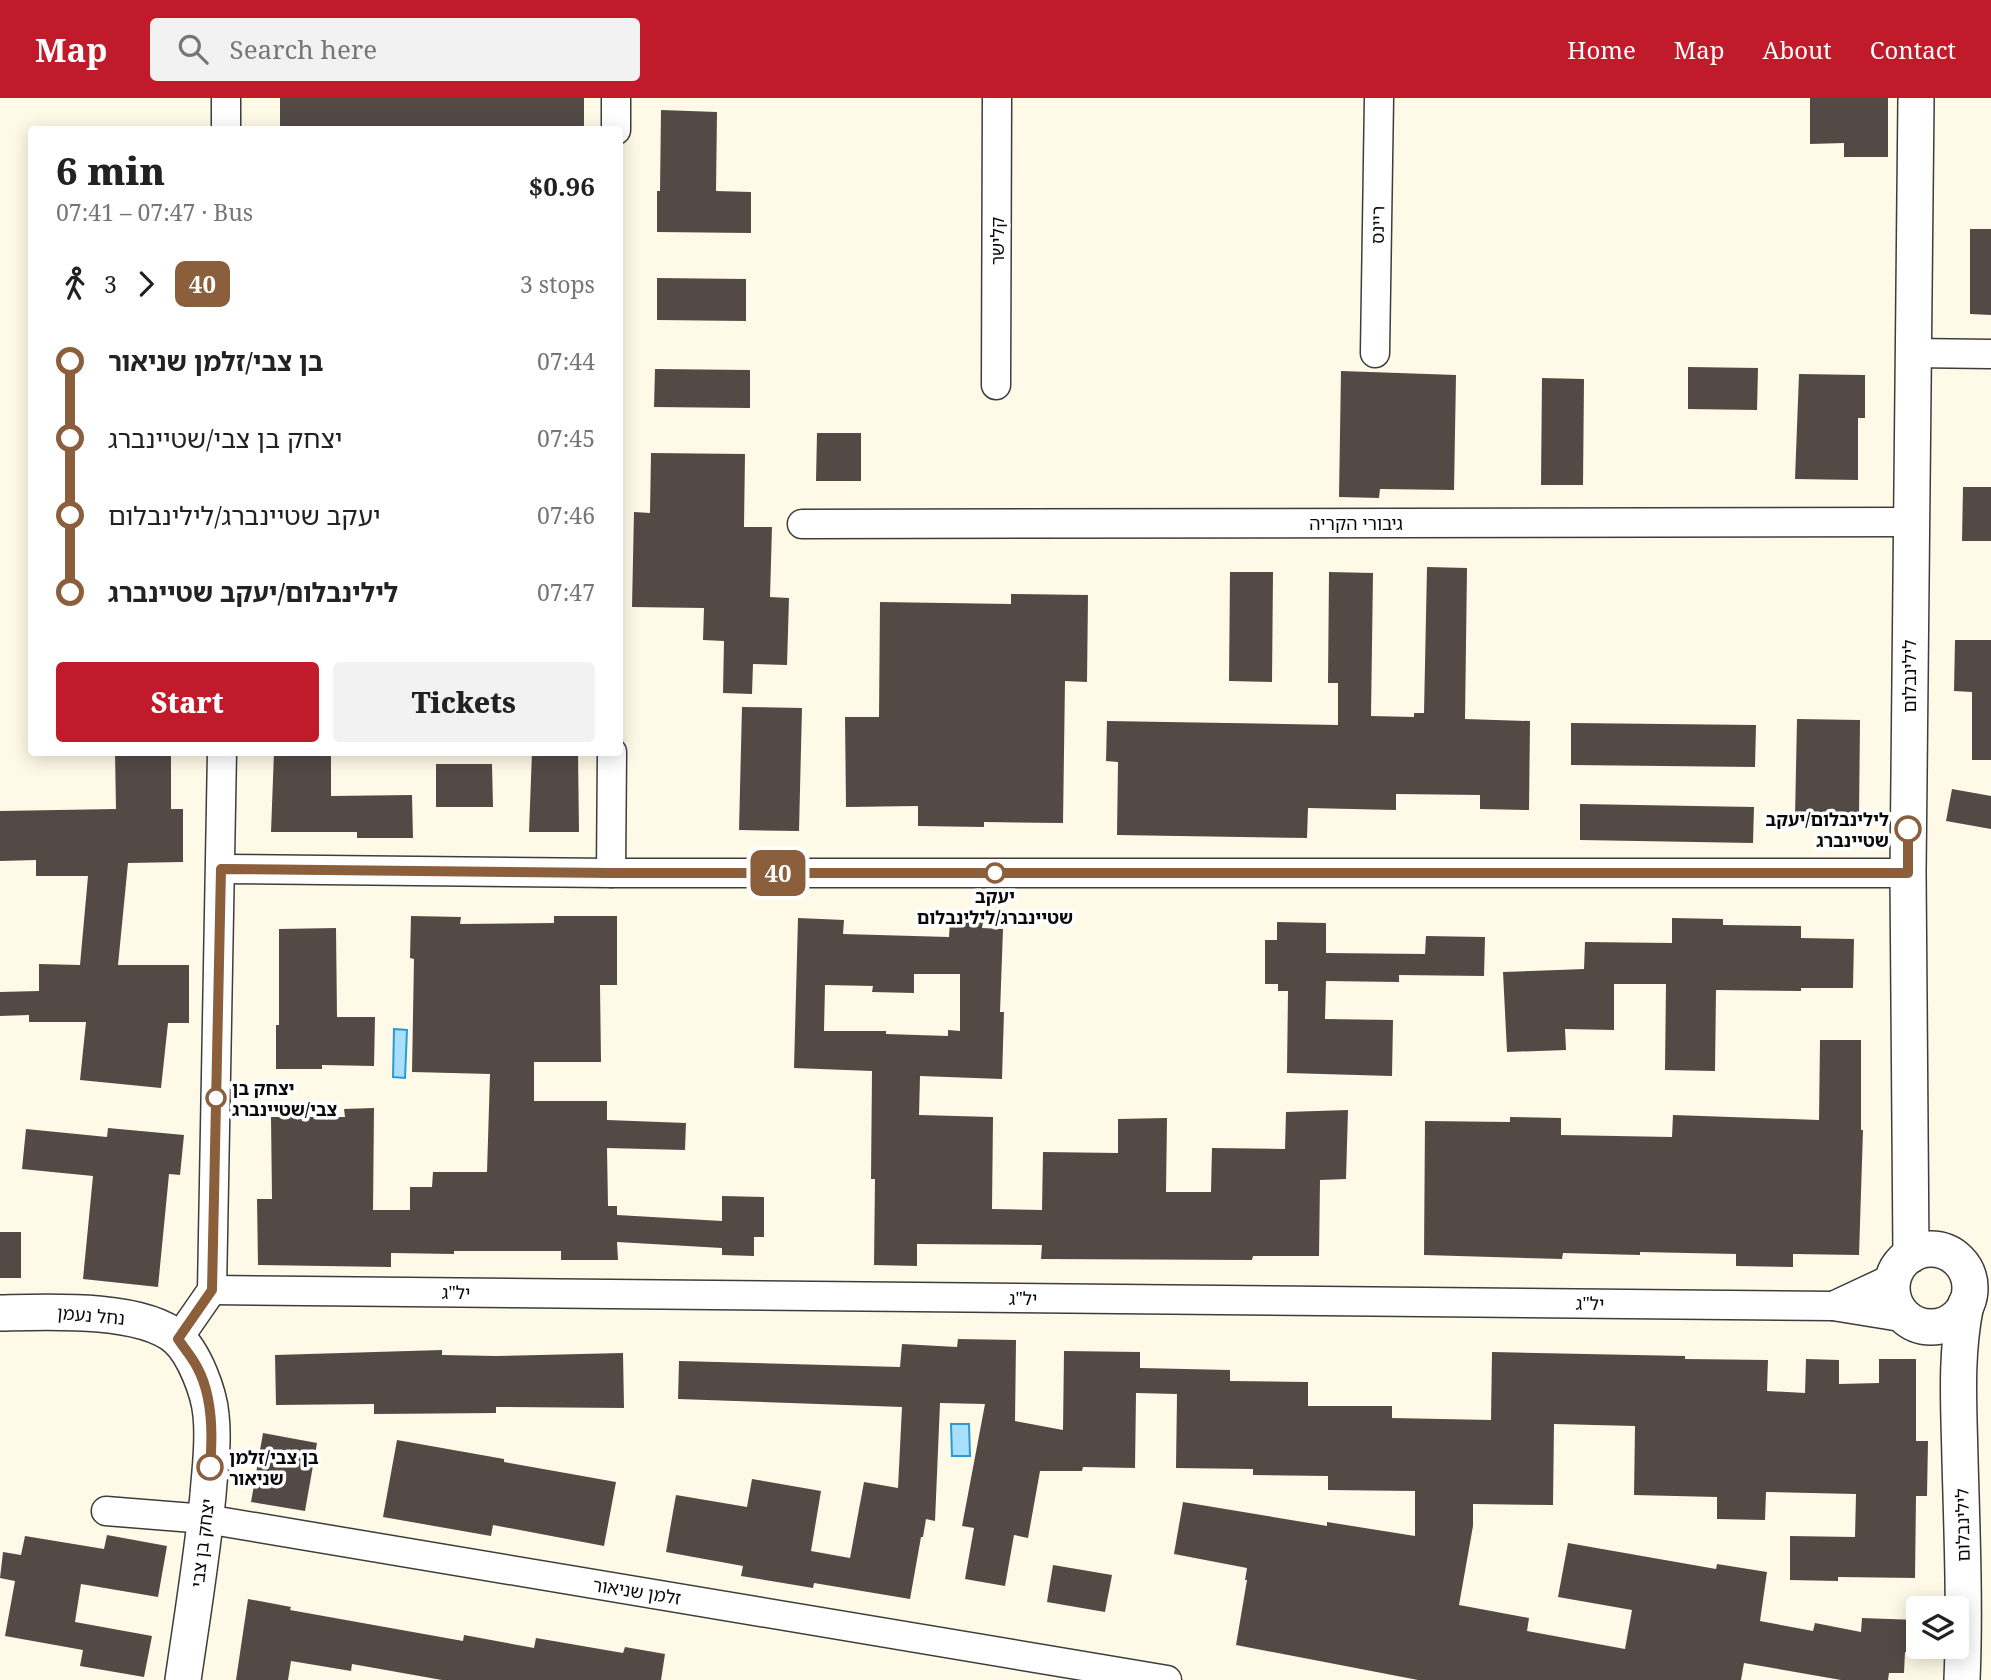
<!DOCTYPE html>
<meta charset="utf-8">
<style>
body{margin:0;font-family:"Noto Serif","Noto Sans Hebrew",serif;background:#f2f2f2;color:#222;height:100vh;display:flex;flex-direction:column;font-size:26px;white-space:nowrap}
*{box-sizing:border-box;margin:0}
p{font-size:23px;color:#767676}
.icon{flex:none;width:38px;height:38px;fill:none;stroke:currentColor;stroke-width:2;stroke-linecap:round;stroke-linejoin:round}
.map{position:relative;flex:1;overflow:hidden}
.panel{position:absolute;left:28px;top:28px;width:595px;height:630px;display:flex;flex-direction:column;background:#fff;border-radius:7px;box-shadow:0 4px 18px #0003}
.panel>*{flex:none}
.badge{padding:0 14px;border-radius:10px;font-size:24px;line-height:46px}
.buttons{position:absolute;left:1906px;top:1498px;display:grid;gap:14px}
.buttons a{display:grid;place-items:center;width:63px;height:63px;border-radius:7px;background:#fff;box-shadow:0 4px 18px #0003;font-size:35px}
.map>.badge{position:absolute;translate:-50% -50%;box-shadow:0 0 0 4px #fff}
.legs{display:flex;align-items:center;gap:10px;height:77px;padding:0 28px;font-size:23px}
.legs p{margin-inline-start:auto}
.summary{display:flex;align-items:center;justify-content:space-between;height:119px;padding:0 28px}
h1{font-size:38px;font-weight:800;line-height:52px}
.button{display:flex;gap:14px;margin-top:auto;padding:14px 28px}
.button a{flex:1;height:80px;border-radius:7px;background:#c11b2b;color:#fff;font-size:28px;font-weight:800;line-height:80px;text-align:center}
.button a+a{background:#f2f2f2;color:#222}
ul{padding:0 28px;list-style:none}
li{display:flex;align-items:center;gap:24px;height:77px;font-size:26px}
li i{display:grid;place-items:center;width:10px;height:100%;margin:0 9px;background:currentColor}
li i::after{content:'';width:18px;height:18px;margin:-9px;border:5px solid;border-radius:50%;background:#fff}
li p{margin-inline-start:auto}
li:first-child i{background:linear-gradient(#0000 50%,currentColor 0)}
li:last-child i{background:linear-gradient(currentColor 50%,#0000 0)}
header{display:flex;align-items:center;gap:42px;box-sizing:border-box;height:98px;padding:0 35px;background:#c11b2b;color:#fff}
header strong{font-size:33px}
nav{display:flex;gap:38px;margin-inline-start:auto;font-size:24px}
.search{width:490px;height:63px;background:#f2f2f2;display:flex;align-items:center;gap:18px;box-sizing:border-box;padding:0 24px;border-radius:7px;color:#767676;font-size:26px}
.map>svg:first-child{display:block}
.water{fill:#a8dffa;stroke:#2b9ad5;stroke-width:2}
.building{fill:#534a46;fill-rule:evenodd}
.lines{fill:none;stroke-linecap:round;stroke-linejoin:round}
.minor-casing{stroke:#3d3d3d;stroke-width:31}
.tertiary-casing{stroke:#3d3d3d;stroke-width:38}
.minor{stroke:#fff;stroke-width:28}
.tertiary{stroke:#fff;stroke-width:35}
.line-1-casing{stroke:#fff;stroke-width:16}
.line-1{stroke:#8b5e3c;stroke-width:10}
.stop-1-dot{fill:#fff;stroke:#8b5e3c;stroke-width:3.5}
.labels{text-anchor:middle;dominant-baseline:central;stroke-width:7;stroke-linejoin:round;paint-order:stroke}
.street-label{font-size:18px;fill:#0a0a0a;stroke:#fff}
.stop-label{font-size:18px;font-weight:bold;fill:#0a0a0a;stroke:#fff;text-anchor:start}
</style>
<header>
<strong>Map</strong>
<div class="search"><svg class="icon" aria-label="search" viewBox="0 0 24 24"><circle cx="10" cy="10" r="6"/><path d="M15 15l6 6"/></svg>Search here</div>
<nav><a>Home</a><a>Map</a><a>About</a><a>Contact</a></nav>
</header>
<div class="map">
<svg width="1991" height="1582" viewBox="0 0 1991 1582">
<rect width="100%" height="100%" fill="#fff9e7"/>
<!-- water -->
<g class="water">
<path d="M394 931 407 932 405 980 393 979Z"/>
<path d="M951 1326H969L970 1358H952Z"/>
</g>
<!-- building -->
<g class="building">
<rect x="280" y="0" width="304" height="32"/>
<path d="M1810 0H1888V59H1844V45L1810 46Z"/>
<path d="M661 12 717 14 716 93 751 94V135L657 134V93H660Z"/>
<path d="M1970 131H1991V217L1970 216Z"/>
<path d="M657 180 746 181V223L657 222Z"/>
<path d="M1688 269 1758 270 1757 312 1688 311Z"/>
<path d="M655 271 750 272V310L654 309Z"/>
<path d="M1341 273 1456 277 1454 392 1380 391 1379 400 1339 399Z"/>
<path d="M1799 276 1865 277V320H1858V382L1795 381Z"/>
<path d="M1542 280 1584 281 1583 387H1541Z"/>
<path d="M817 335H861V383H816Z"/>
<path d="M651 355 745 356 744 429H772L770 499 789 500 787 567 753 566 752 596 723 595 724 543 703 542 704 510 632 509 634 414 650 415Z"/>
<path d="M1963 389H1991V443H1962Z"/>
<path d="M1427 469 1467 470 1465 621 1530 623 1529 712 1480 711V697L1396 696V712L1308 710 1307 740 1117 737 1118 664 1106 663 1107 623 1338 627V585H1328L1329 474 1373 475 1371 618 1414 619V615H1424Z"/>
<path d="M1230 474H1273L1272 584 1229 583Z"/>
<path d="M1011 496 1088 497 1087 584 1065 583 1063 725 984 724V729L918 728V708L846 709 845 619H879L880 504 1011 506Z"/>
<path d="M1955 542H1991V662H1972V594L1954 593Z"/>
<path d="M742 609 802 610 799 733 739 732Z"/>
<path d="M1797 621 1860 622 1859 720H1795Z"/>
<path d="M1571 625 1756 627 1755 669 1571 667Z"/>
<path d="M115 654H171V711H183V764L128 765 118 867H189V925H168L161 990 80 982 86 924H29V917L0 918V894L39 893V866L80 867 88 778H36V762L0 763V713L116 711Z"/>
<path d="M274 654H331V698L412 697 413 740H357V734H271Z"/>
<path d="M532 654H578L579 734H529Z"/>
<path d="M436 666H492L493 709H436Z"/>
<path d="M1952 691 1991 698V731L1946 723Z"/>
<path d="M1580 706 1754 709 1753 745 1580 742Z"/>
<path d="M411 818 461 819 460 826 554 825V818H617V887H600L601 964H534V1003H607V1022L686 1025 685 1052 607 1050 608 1108H617V1117L722 1123V1098L764 1099V1139H754V1158L722 1157V1150L617 1144 618 1162H561V1153H454V1156L391 1155V1169L258 1167 257 1101H272L271 1019H345L344 1011 374 1010 373 1112H410V1089H432L433 1074H487L490 976 412 974 414 861 410 860Z"/>
<path d="M798 820 844 822 843 836 949 839 950 823 983 824 982 830 1003 831 1000 914H1004L1002 981 920 978 919 1017 993 1019 992 1111 1042 1112 1043 1054 1118 1055V1021L1167 1020 1166 1094H1211L1212 1050 1285 1051 1286 1014 1348 1012 1346 1081 1320 1082 1319 1158H1253L1252 1162 1041 1161 1042 1147 917 1146V1168L874 1167 875 1081H871L872 973 794 970ZM914 876H960V933L948 932V938L886 936V933H824L825 887 873 888 872 894 914 895Z"/>
<path d="M1672 820 1723 821V827L1801 828V840L1854 841 1853 890H1801V893L1716 892 1715 973 1665 972 1666 886H1614V932L1565 931 1566 952 1507 954 1503 874 1584 871 1585 844 1672 845Z"/>
<path d="M1277 824 1326 825V855L1425 856 1426 838 1485 839 1484 878 1399 877V884L1326 883 1325 921 1393 922 1392 978 1287 975 1288 893H1278V886H1265V842H1277Z"/>
<path d="M336 830 337 919H375L374 968 322 967V971H276V927H279V831Z"/>
<path d="M1820 942H1861V1032H1863L1859 1157 1793 1156V1169L1736 1168V1156L1640 1154V1157L1563 1155 1562 1161 1424 1157 1425 1023 1510 1024V1019L1561 1020V1037L1672 1039 1673 1017 1819 1022Z"/>
<path d="M108 1030 184 1037 180 1077 169 1076 158 1189 83 1181 93 1078 22 1071 26 1031 107 1039Z"/>
<rect x="0" y="1134" width="21" height="46"/>
<path d="M958 1241 1016 1242 1015 1323 1063 1332 1064 1253 1140 1254V1270L1230 1272V1283L1308 1284V1308H1392V1320L1491 1322 1492 1254 1685 1258V1261L1768 1262 1767 1293 1805 1295 1806 1261 1839 1262V1286L1879 1285V1261H1916V1343H1928L1927 1398H1916L1915 1480 1838 1479V1483L1790 1482V1438L1855 1439 1856 1396 1766 1394 1765 1422 1717 1421V1399L1634 1397 1635 1328 1554 1326 1553 1407 1473 1406V1428L1459 1507 1529 1520 1527 1533 1625 1551 1632 1512 1558 1499 1568 1445 1716 1471 1717 1466 1767 1474 1760 1523 1813 1533 1815 1525 1861 1534 1862 1520 1917 1522 1916 1555 1905 1554 1904 1575H1889L1888 1582H1841L1744 1565 1741 1582H1418L1236 1547 1247 1482H1245L1247 1470 1174 1456 1183 1404 1327 1428V1424L1415 1438V1393L1328 1392V1378L1253 1377V1371L1176 1370 1177 1296 1136 1295 1135 1370 1083 1369 1082 1373H1040L1028 1440 1014 1437 1005 1488 965 1481 974 1430 962 1428 985 1306 940 1305 935 1423 926 1421 923 1439H921L910 1501 814 1485 813 1490 741 1478 743 1468 666 1454 676 1397 747 1409 752 1381 821 1393 811 1453 850 1460 864 1384 898 1390 902 1309 678 1301 679 1263 900 1269 902 1246 957 1249Z"/>
<path d="M442 1252V1257L495 1258 623 1255 624 1310 496 1309V1315L374 1316V1306L276 1307 275 1257Z"/>
<path d="M263 1335 317 1345 305 1413 251 1404Z"/>
<path d="M397 1342 504 1361V1364L616 1384 604 1448 493 1427 491 1438 383 1419Z"/>
<path d="M107 1437 167 1448 158 1499 81 1486 75 1524 152 1538 144 1579 80 1568 83 1552 5 1538 15 1483 0 1480 3 1454 21 1457 25 1438 104 1451Z"/>
<path d="M1053 1467 1112 1477 1105 1514 1047 1504Z"/>
<path d="M248 1501 291 1509 290 1512 463 1543 464 1537 534 1550 536 1540 623 1555 625 1549 665 1556 661 1582H442L352 1566 351 1573 291 1563 288 1582H236Z"/>
</g>
<g class="lines">
<defs>
<g id="minor">
<path d="M226 32V0"/>
<path d="M616 32V0"/>
<path d="M1375 255 1379 0"/>
<path d="M1912 255 1991 256"/>
<path d="M996 287 997 0"/>
<path d="M802 426 1910 424"/>
<path d="M221 771 611 775H1908"/>
<path d="M611 775 612 654"/>
<path d="M212 1192 1833 1208 1907 1220"/>
<path d="M1833 1208 1893 1180"/>
<path d="M178 1241 212 1192 222 654"/>
<path d="M106 1413 206 1421 1167 1582"/>
</g>
<g id="tertiary">
<circle cx="1931" cy="1190" r="39"/>
<path d="M1911 1157 1908 775 1916 0"/>
<path d="M0 1215C46 1214 141 1209 177 1240 194 1255 209 1294 211 1317 214 1344 210 1370 208 1397 202 1459 192 1520 183 1582"/>
<path d="M1962 1582C1965 1509 1962 1435 1960 1362 1959 1309 1955 1258 1966 1206"/>
</g>
</defs>
<!-- minor casing -->
<use href="#minor" class="minor-casing"/>
<!-- tertiary casing -->
<use href="#tertiary" class="tertiary-casing"/>
<!-- minor -->
<use href="#minor" class="minor"/>
<!-- tertiary -->
<use href="#tertiary" class="tertiary"/>
</g>
<g class="lines">
<defs>
<path id="line-1" d="M210 1369C213 1336 213 1298 197 1269 192 1259 184 1250 178 1241L212 1192 221 771 611 775H1908V731"/>
</defs>
<!-- line-1 casing -->
<use href="#line-1" class="line-1-casing"/>
<!-- line-1 -->
<use href="#line-1" class="line-1"/>
</g>
<!-- markers -->
<g class="stop-1-dot">
<circle cx="1908" cy="731" r="12"/>
<circle cx="995" cy="775" r="9"/>
<circle cx="216" cy="1000" r="9"/>
<circle cx="210" cy="1369" r="12"/>
</g>
<g class="labels">
<!-- street labels -->
<g class="street-label">
<text transform="translate(1377 127) rotate(-89)">ריינס</text>
<text transform="translate(997 143) rotate(-90)">קלישר</text>
<text x="1356" y="425">גיבורי הקריה</text>
<text transform="translate(1909 578) rotate(-90)">לילינבלום</text>
<text transform="translate(456 1194) rotate(1)">יל"ג</text>
<text transform="translate(1023 1200) rotate(1)">יל"ג</text>
<text transform="translate(1590 1205) rotate(1)">יל"ג</text>
<text transform="translate(91 1217) rotate(5)">נחל נעמן</text>
<text transform="translate(1962 1427) rotate(-91)">לילינבלום</text>
<text transform="translate(202 1445) rotate(-83)">יצחק בן צבי</text>
<text transform="translate(637 1493) rotate(9)">זלמן שניאור</text>
</g>
<!-- stop labels -->
<g class="stop-label">
<text x="1889" y="721" text-anchor="end">לילינבלום/יעקב<tspan x="1889" dy="21">שטיינברג</tspan></text>
<text x="995" y="798" text-anchor="middle">יעקב<tspan x="995" dy="21">שטיינברג/לילינבלום</tspan></text>
<text x="232" y="990">יצחק בן<tspan x="232" dy="21">צבי/שטיינברג</tspan></text>
<text x="229" y="1359">בן צבי/זלמן<tspan x="229" dy="21">שניאור</tspan></text>
</g>
</g>
</svg>
<div class="buttons">
<a><svg class="icon" aria-label="layers" viewBox="0 0 24 24"><path d="M12 4l9 5-9 5-9-5zM3 14l9 5 9-5"/></svg></a>
</div>
<b class="badge" style="left:778px;top:775px;background:#8b5e3c;color:#fff">40</b>
<section class="panel">
<div class="summary"><div><h1>6 min</h1><p>07:41 – 07:47 · Bus</p></div><b>$0.96</b></div>
<div class="legs"><svg class="icon" aria-label="walk" viewBox="0 0 24 24"><circle cx="13" cy="4" r="2"/><path d="M13 8l-2 6 4 7M11 14l-3 7M7 12l3-4h3l4 4"/></svg>3<svg class="icon" aria-label="forward" viewBox="0 0 24 24"><path d="M9 5l7 7-7 7"/></svg><b class="badge" style="background:#8b5e3c;color:#fff">40</b><p>3 stops</p></div>
<ul>
<li><i style="color:#8b5e3c"></i><b>בן צבי/זלמן שניאור</b><p>07:44</p></li>
<li><i style="color:#8b5e3c"></i><span>יצחק בן צבי/שטיינברג</span><p>07:45</p></li>
<li><i style="color:#8b5e3c"></i><span>יעקב שטיינברג/לילינבלום</span><p>07:46</p></li>
<li><i style="color:#8b5e3c"></i><b>לילינבלום/יעקב שטיינברג</b><p>07:47</p></li>
</ul>
<div class="button"><a>Start</a><a>Tickets</a></div>
</section>
</div>
